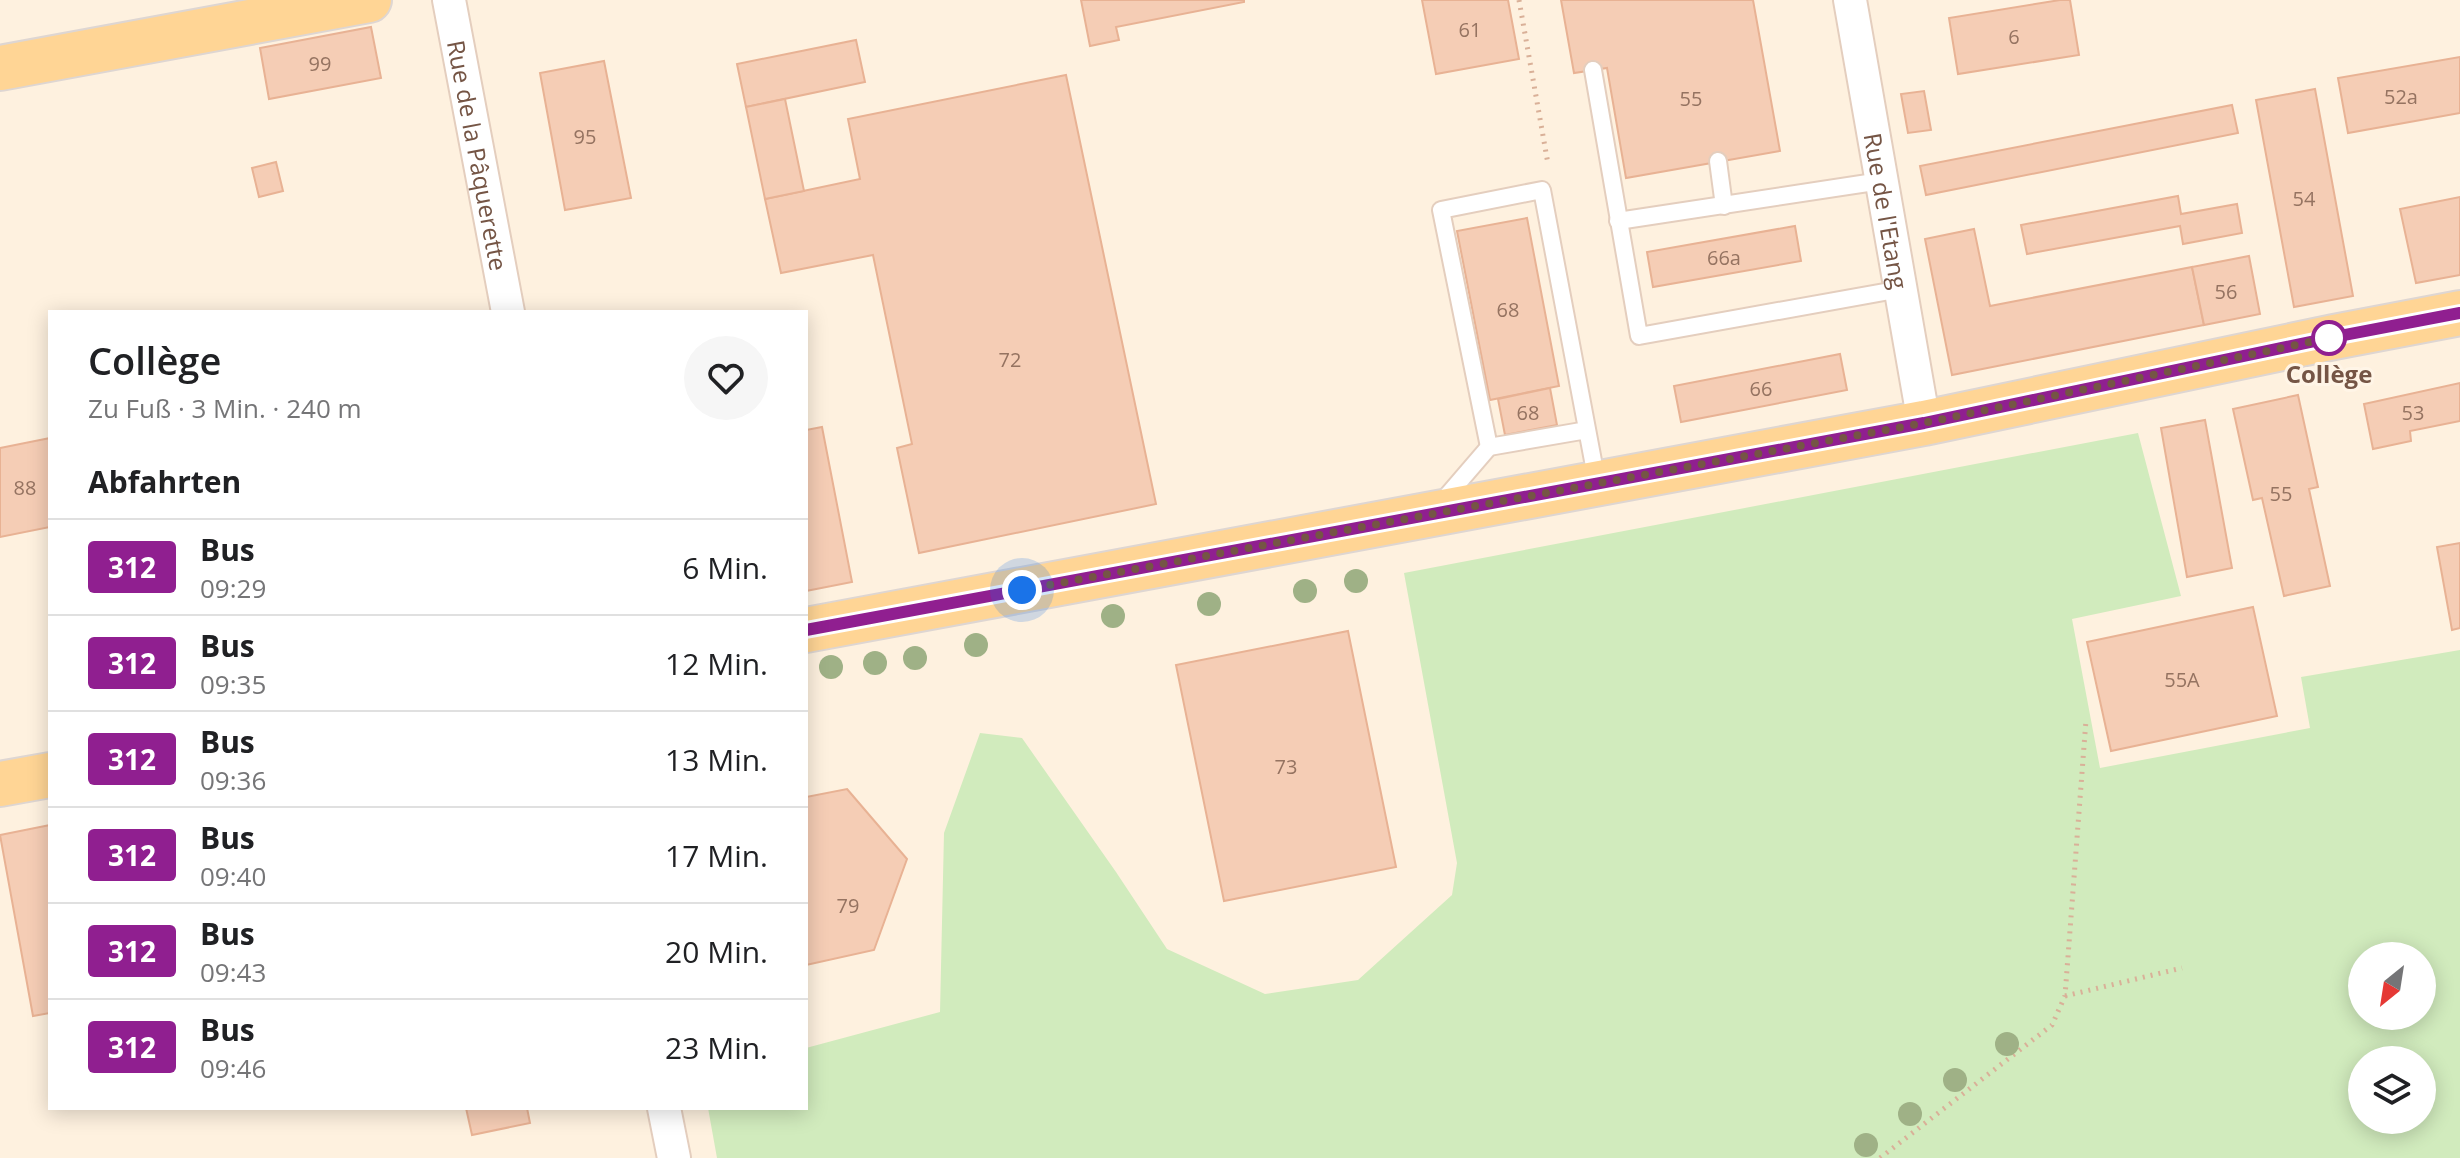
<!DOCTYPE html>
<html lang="de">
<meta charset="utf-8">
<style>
body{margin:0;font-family:"Open Sans",sans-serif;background:#f6f6f6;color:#202124;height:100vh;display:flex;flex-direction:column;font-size:30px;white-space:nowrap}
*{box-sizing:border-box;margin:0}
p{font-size:26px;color:#757577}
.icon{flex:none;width:44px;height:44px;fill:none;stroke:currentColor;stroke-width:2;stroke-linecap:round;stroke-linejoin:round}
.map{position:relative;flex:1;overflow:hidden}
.drawer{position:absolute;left:48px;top:310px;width:760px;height:800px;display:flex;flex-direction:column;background:#fff;border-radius:0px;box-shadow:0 4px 20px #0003}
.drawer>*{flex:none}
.badge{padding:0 16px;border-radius:6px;font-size:28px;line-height:52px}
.needle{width:52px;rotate:210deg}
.controls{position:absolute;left:2348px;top:942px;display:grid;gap:16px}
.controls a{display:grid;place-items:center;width:88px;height:88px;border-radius:50%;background:#fff;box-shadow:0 4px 20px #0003;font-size:40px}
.you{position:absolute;width:40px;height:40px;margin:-20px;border:6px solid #fff;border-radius:50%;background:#1a73e8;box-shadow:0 0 0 12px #1a73e833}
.map>.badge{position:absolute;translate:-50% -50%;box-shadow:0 0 0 4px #fff}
h2{padding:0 40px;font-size:30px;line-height:72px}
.round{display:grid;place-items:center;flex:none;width:84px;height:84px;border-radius:42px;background:#f6f6f6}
.overview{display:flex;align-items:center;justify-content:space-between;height:136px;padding:0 40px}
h1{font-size:38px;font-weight:600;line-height:60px}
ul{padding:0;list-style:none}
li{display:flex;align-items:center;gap:24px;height:96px;padding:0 40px;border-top:2px solid #e0e0e0}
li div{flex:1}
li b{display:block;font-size:30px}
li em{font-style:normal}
li .badge{min-width:88px;font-weight:700;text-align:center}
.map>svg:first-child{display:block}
.green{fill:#d1ebbd;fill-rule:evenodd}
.building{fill:#f5cdb5;stroke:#e8b294;stroke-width:2}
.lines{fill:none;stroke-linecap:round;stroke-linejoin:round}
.service-casing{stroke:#e4cebe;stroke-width:20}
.minor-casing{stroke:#e4cebe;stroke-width:36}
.primary-casing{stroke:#ded6d2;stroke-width:48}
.path{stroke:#d9b098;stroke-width:5;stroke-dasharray:2 6;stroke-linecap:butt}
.service{stroke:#fff;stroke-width:16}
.minor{stroke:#fff;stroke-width:32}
.primary{stroke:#ffd595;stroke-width:44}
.tree{fill:#9fb186}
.line-casing{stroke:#fff;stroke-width:18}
.line{stroke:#901f90;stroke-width:12}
.walk{stroke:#755545;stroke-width:8;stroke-dasharray:0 14.4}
.stop-dot{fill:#fff;stroke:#901f90;stroke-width:4}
.labels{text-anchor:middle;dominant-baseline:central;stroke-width:6;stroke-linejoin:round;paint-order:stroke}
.number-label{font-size:20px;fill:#957361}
.street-label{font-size:24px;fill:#755545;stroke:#fff5e7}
.stop-label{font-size:24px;font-weight:bold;fill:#755545;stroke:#fff5e7}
</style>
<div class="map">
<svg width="2460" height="1158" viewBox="0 0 2460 1158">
<rect width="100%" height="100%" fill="#fef1df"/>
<!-- green -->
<path class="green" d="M2138 433 2181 596 2072 619 2100 768 2310 728 2301 677 2460 650V1158H717L708 1108H806V1048L940 1012 944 833 980 733 1022 738 1116 872 1167 949 1265 994 1358 980 1452 895 1457 863 1404 573ZM2422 956V1016H2362V956ZM2422 1060V1120H2362V1060Z"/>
<!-- building -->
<g class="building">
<path d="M1081 0H1244V2L1116 27 1119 40 1090 46Z"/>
<path d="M1422 0H1508L1519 59 1436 74Z"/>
<path d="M1561 0H1753L1780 151 1626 178 1607 68 1574 73Z"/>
<path d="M2060 0H2070L2079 55 1958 74 1949 18Z"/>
<path d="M371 27 381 78 269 99 260 48Z"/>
<path d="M856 40 865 82 746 107 737 64Z"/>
<path d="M2460 57V113L2348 133 2338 78Z"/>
<path d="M604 61 631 198 565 210 540 73Z"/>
<path d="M1066 75 1156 504 919 553 897 448 912 444 873 255 781 273 765 199 860 179 848 119Z"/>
<path d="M2315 89 2353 296 2294 307 2256 100Z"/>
<path d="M1924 91 1931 130 1908 133 1901 94Z"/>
<path d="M785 99 804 191 765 199 746 107Z"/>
<path d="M2232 105 2238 133 1926 195 1920 166Z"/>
<path d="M276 162 283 191 259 197 252 168Z"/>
<path d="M2178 196 2181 214 2237 204 2242 233 2183 244 2180 226 2027 254 2021 225Z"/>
<path d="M2460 197V275L2416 283 2400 209Z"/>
<path d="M1527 218 1559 386 1490 400 1457 231Z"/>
<path d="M1795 226 1801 261 1653 287 1647 252Z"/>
<path d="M1974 229 1990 306 2192 267 2204 325 1952 375 1925 239Z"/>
<path d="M2249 256 2260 314 2204 325 2192 267Z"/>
<path d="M1840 354 1847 390 1681 422 1674 386Z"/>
<path d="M2460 383V421L2410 431 2411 441 2373 449 2364 404Z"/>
<path d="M1550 388 1557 425 1505 435 1498 399Z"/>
<path d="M2298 395 2318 487 2309 489 2330 586 2284 596 2262 498 2253 500 2233 409Z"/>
<path d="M2205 420 2232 568 2187 577 2161 428Z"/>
<path d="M822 427 852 582 806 591V430Z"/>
<path d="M50 438V527L0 537V448Z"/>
<path d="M2460 543V628L2452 630 2437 547Z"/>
<path d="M2253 607 2277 716 2111 751 2087 642Z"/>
<path d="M1348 631 1396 867 1224 901 1176 665Z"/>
<path d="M847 789 907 859 874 950 806 965V797Z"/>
<path d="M50 825V1013L33 1016 0 835Z"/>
<path d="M466 1108H527L530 1123 472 1135Z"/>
</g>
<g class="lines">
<defs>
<g id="service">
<path d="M1593 70 1639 336 1901 289"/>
<path d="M1718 161 1724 206"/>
<path d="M1618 221 1881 181"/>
<path d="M1587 430 1489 447 1441 210 1542 190 1597 482"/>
<path d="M1440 504 1489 447"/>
</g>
<g id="minor">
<path id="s1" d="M449 0 508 312"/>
<path id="s2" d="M1850 0 1924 423"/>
<path d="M664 1108 674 1158"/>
</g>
<g id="primary">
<path d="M0 68 369 0"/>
<path d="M806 630 1924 423 2334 337 2460 313"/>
<path d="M0 784 50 775"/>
</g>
</defs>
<!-- service casing -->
<use href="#service" class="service-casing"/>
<!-- minor casing -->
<use href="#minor" class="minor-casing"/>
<!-- primary casing -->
<use href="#primary" class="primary-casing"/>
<!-- path -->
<g class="path">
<path d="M1519 0 1548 164"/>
<path d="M2065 996 2182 968"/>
<path d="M1880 1158 2052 1025 2065 996 2086 720"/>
</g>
<!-- service -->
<use href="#service" class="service"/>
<!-- minor -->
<use href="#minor" class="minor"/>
<!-- primary -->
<use href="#primary" class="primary"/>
</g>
<!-- trees -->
<g class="tree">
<circle cx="1356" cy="581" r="12"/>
<circle cx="1305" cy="591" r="12"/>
<circle cx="1209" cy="604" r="12"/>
<circle cx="1113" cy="616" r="12"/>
<circle cx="976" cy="645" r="12"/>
<circle cx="915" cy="658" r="12"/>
<circle cx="875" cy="663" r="12"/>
<circle cx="831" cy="667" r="12"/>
<circle cx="2007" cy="1044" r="12"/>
<circle cx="1955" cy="1080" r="12"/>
<circle cx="1910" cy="1114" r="12"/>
<circle cx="1866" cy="1145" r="12"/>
</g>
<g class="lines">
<defs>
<path id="line" d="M806 630 1924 423 2334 337 2460 313"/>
</defs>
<!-- line casing -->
<use href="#line" class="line-casing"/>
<!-- line -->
<use href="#line" class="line"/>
<!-- walk -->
<path class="walk" d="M1022 590 1924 423 2334 337 2329 338"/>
</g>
<!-- markers -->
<circle class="stop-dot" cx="2329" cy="338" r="16"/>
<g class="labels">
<!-- number labels -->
<g class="number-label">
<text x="1470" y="29">61</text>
<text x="2014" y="36">6</text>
<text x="320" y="63">99</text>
<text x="2401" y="96">52a</text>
<text x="1691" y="98">55</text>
<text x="585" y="136">95</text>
<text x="2304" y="198">54</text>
<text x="1724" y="257">66a</text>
<text x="2226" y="291">56</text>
<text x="1508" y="309">68</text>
<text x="1010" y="359">72</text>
<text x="1761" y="388">66</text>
<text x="1528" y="412">68</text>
<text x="2413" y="412">53</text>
<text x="25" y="487">88</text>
<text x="2281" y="493">55</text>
<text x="2182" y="679">55A</text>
<text x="1286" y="766">73</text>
<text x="848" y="905">79</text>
</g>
<!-- street labels -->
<g class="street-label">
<text stroke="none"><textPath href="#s1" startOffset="158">Rue de la Pâquerette</textPath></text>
<text stroke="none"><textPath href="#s2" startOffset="214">Rue de l'Etang</textPath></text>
</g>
<!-- stop labels -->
<g class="stop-label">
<text x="2329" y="373">Collège</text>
</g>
</g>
</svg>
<div class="controls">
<a><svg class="needle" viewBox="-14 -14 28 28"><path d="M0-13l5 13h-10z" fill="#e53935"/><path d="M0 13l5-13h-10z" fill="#757577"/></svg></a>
<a><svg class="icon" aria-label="layers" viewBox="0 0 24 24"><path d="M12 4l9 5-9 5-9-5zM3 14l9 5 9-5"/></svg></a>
</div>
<div class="you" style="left:1022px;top:590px"></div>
<section class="drawer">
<div class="overview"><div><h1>Collège</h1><p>Zu Fuß · 3 Min. · 240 m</p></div><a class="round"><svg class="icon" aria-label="heart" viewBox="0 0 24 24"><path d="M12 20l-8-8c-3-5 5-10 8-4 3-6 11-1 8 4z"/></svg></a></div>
<h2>Abfahrten</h2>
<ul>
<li><span class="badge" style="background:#901f90;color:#fff">312</span><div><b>Bus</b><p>09:29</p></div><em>6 Min.</em></li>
<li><span class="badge" style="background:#901f90;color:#fff">312</span><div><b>Bus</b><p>09:35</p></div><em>12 Min.</em></li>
<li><span class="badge" style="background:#901f90;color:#fff">312</span><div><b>Bus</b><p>09:36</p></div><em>13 Min.</em></li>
<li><span class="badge" style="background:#901f90;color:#fff">312</span><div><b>Bus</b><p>09:40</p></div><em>17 Min.</em></li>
<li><span class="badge" style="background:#901f90;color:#fff">312</span><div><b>Bus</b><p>09:43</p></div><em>20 Min.</em></li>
<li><span class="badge" style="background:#901f90;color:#fff">312</span><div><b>Bus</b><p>09:46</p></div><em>23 Min.</em></li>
</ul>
</section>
</div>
